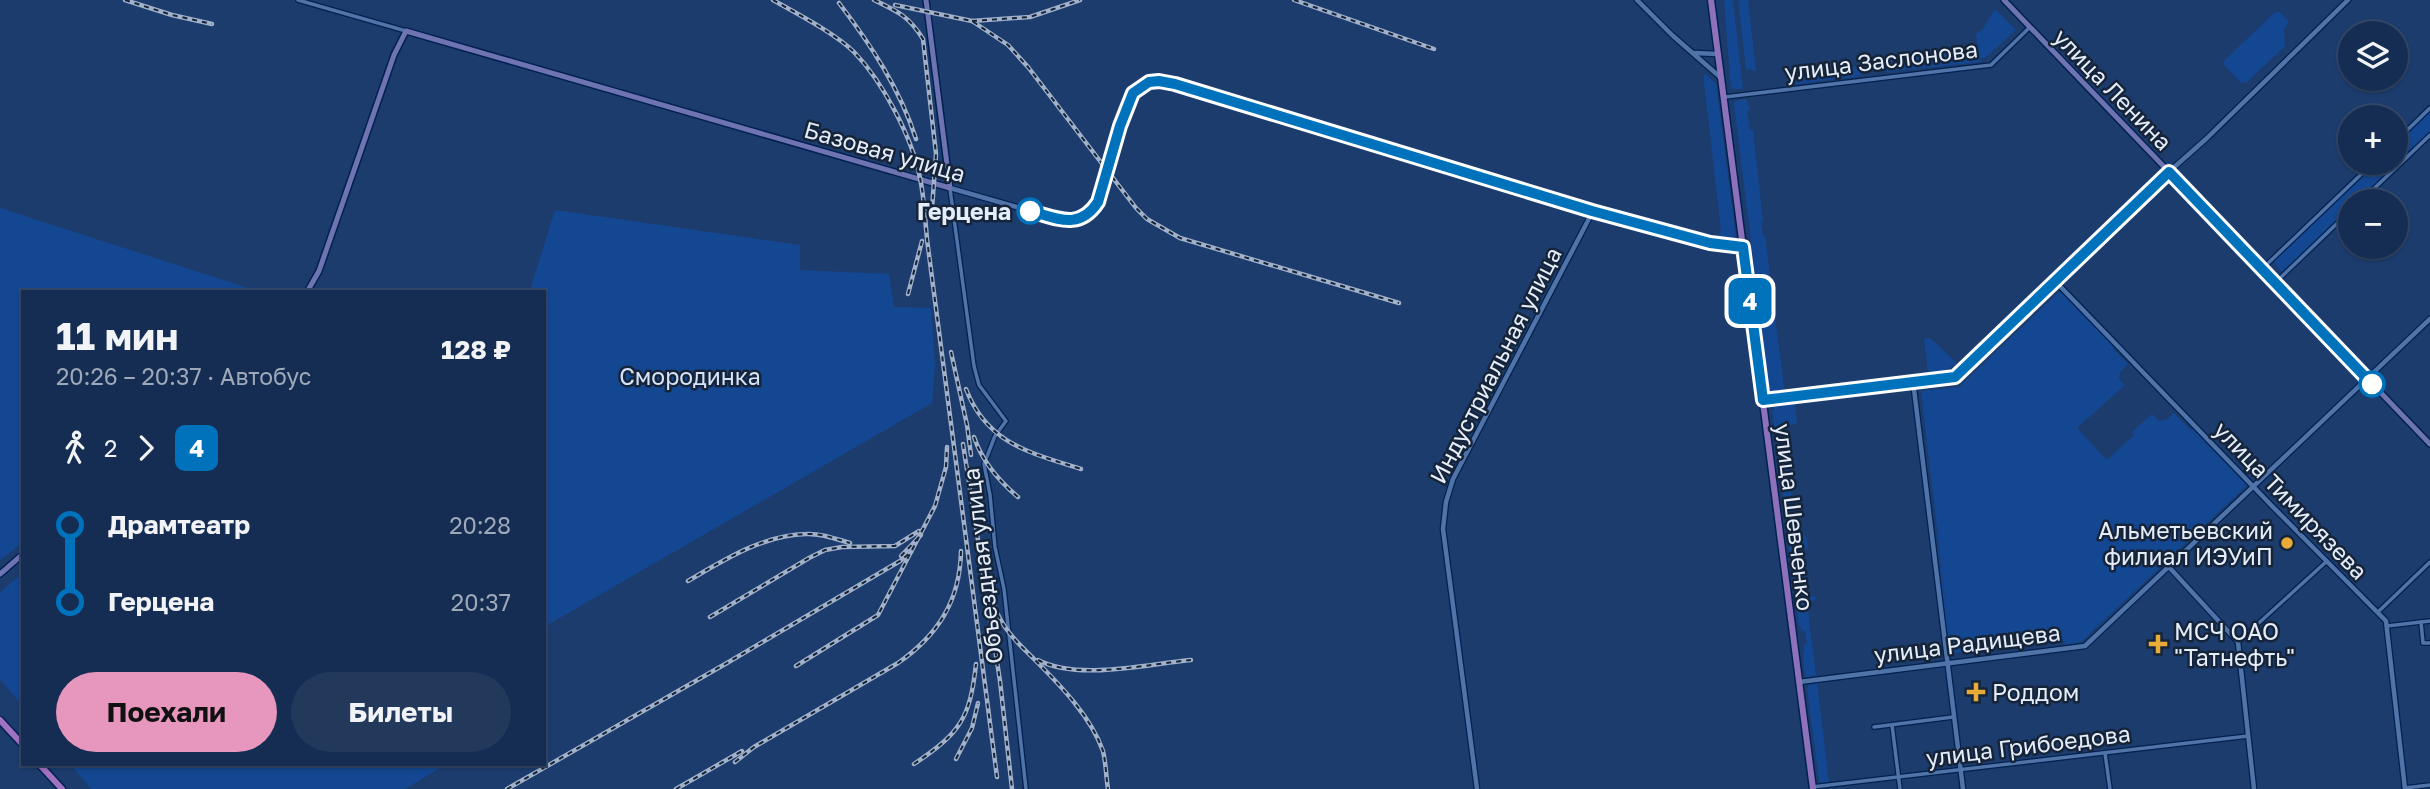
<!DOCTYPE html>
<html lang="ru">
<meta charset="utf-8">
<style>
body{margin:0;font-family:"Golos Text",sans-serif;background:#22395c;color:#f1f3f6;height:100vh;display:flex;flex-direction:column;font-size:26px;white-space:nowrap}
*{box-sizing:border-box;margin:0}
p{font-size:23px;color:#9da8b8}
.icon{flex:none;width:38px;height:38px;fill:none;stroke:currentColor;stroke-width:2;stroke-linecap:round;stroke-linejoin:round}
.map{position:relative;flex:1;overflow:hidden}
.sheet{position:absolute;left:21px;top:290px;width:525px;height:476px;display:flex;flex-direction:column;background:#152d52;border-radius:0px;box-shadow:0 2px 5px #0004,0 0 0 2px #344969}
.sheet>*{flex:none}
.badge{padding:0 14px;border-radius:10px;font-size:24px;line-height:46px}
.fabs{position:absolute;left:2338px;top:21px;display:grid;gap:14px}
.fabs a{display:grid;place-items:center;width:70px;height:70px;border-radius:50%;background:#152d52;box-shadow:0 2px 5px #0004,0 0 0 2px #344969;font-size:35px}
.map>.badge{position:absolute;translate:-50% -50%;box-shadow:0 0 0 4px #fff}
.legs{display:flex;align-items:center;gap:10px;height:77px;padding:0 35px;font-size:23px}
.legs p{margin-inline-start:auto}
.head{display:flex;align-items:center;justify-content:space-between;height:119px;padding:0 35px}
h1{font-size:38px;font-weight:700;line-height:52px}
.primary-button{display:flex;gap:14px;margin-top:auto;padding:14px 35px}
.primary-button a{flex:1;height:80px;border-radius:42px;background:#e797bd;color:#111;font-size:28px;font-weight:700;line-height:80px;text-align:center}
.primary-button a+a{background:#22395c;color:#f1f3f6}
ul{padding:0 35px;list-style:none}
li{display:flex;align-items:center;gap:24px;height:77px;font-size:26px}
li i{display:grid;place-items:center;width:10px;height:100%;margin:0 9px;background:currentColor}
li i::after{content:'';width:18px;height:18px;margin:-9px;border:5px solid;border-radius:50%;background:#152d52}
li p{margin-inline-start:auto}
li:first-child i{background:linear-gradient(#0000 50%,currentColor 0)}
li:last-child i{background:linear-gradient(currentColor 50%,#0000 0)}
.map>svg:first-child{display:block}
.green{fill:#144791}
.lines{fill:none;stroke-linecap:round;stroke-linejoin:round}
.minor-casing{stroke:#022150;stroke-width:6}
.tertiary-casing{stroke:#022150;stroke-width:7}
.secondary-casing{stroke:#022150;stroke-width:8}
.primary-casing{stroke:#022150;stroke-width:9}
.trunk-casing{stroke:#022150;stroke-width:9}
.minor{stroke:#5073a8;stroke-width:3.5}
.tertiary{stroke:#5073a8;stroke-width:4.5}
.secondary{stroke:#6e73b2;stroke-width:5}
.primary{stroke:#8d72bb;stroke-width:6}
.trunk{stroke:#a172c2;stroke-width:6}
.rail-casing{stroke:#a1b1ca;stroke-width:4.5}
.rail{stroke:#16243a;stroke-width:2;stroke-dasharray:5;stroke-linecap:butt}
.line-1-casing{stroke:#fff;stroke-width:16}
.line-1{stroke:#0072bc;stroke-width:10}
.stop-1-dot{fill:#fff;stroke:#0072bc;stroke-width:3.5}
.poi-dot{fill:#e9ab38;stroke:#16243a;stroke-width:2.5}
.labels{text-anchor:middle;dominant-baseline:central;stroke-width:5;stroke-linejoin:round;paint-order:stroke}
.street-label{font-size:23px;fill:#e5edf9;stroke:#16243a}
.stop-label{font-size:23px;font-weight:bold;fill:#e5edf9;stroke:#16243a;text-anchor:end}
.park-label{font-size:23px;fill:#d4e3fa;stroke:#16243a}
.poi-label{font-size:23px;fill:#e5edf9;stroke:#16243a;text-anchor:start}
</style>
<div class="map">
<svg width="2430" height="789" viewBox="0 0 2430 789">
<rect width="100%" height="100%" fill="#1c3c6d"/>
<!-- green -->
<g class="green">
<path d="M1724 0H1733L1743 89H1731Z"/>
<path d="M1738 0H1748L1756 71 1746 69Z"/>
<path d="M1995 9 2016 30 1985 58 1980 59V62L1886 72 1883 61 1978 50 1976 34 1982 30Z"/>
<path d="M2275 12H2280L2289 22 2284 30 2285 46 2247 82 2241 83 2224 65V61Z"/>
<path d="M1860 66 1861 76 1788 85 1787 79 1811 76 1813 71Z"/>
<path d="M1706 74 1716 84 1736 238 1732 242 1715 240 1721 231 1704 82V75Z"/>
<path d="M1746 99 1750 109 1747 111 1750 130H1753L1763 221 1761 223 1763 236H1765L1785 394 1773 396 1769 387 1734 104 1735 101Z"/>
<path d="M2430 111V132L2358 201H2350V208L2282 272 2272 260 2376 163H2396V144Z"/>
<path d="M0 208 261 292H23V542L0 560Z"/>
<path d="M555 210 800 245V270L889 274 894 307 931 308 935 366 932 403 544 627V292H517L518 290H530Z"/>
<path d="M2063 291 2115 347 2113 349 2128 364 2120 372 2119 379 2125 385 2077 428 2107 460 2134 435 2132 432 2152 414 2159 421 2166 420 2174 413 2236 478 2190 429 2192 428 2247 485 2081 642 2066 645 2062 639 1949 654 1935 523 1949 630 1921 391 1959 387 2059 292Z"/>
<path d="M1930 338 1957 363 1946 370 1928 372 1924 339Z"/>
<path d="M1795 404 1797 424 1781 426 1785 459 1779 460 1772 410H1774V407Z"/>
<path d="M1789 467 1795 532 1806 536 1808 548 1800 550 1806 597 1815 596V600L1807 602 1816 676 1806 677C1803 666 1803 656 1804 645L1807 644 1805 631H1802L1798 622 1780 469Z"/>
<path d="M23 573V706L0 679V592Z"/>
<path d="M1817 682 1829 783 1821 784 1819 780 1807 688 1809 685Z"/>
<path d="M71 765H445L405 789H91Z"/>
</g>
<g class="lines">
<defs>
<g id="minor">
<path d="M298 0 406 31"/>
<path d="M1725 97 1991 65 2029 28"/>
<path d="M2396 141 2430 108"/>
<path d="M950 189 974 366 979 385 1006 421 995 436 984 464 990 495 995 547 1004 589 1026 789"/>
<path d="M2361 201 2430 135"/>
<path d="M2262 269 2373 163"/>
<path d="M2275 283 2350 211"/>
<path d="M2378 612 2430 562"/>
<path d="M2421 622 2423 643H2430"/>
<path d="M2387 626 2430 621"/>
<path d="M2238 642 2327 561"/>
<path d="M1892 725 1900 789"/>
<path d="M1874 727 1953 717"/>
<path d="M2105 753 2110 789"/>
<path d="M1812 787 2248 736"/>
<path d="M2405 788 2430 785"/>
</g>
<g id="tertiary">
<path d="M1637 0 1672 35 1720 77"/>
<path d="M1695 53 1717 54"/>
<path d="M950 188 1062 220 1078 219 1087 216 1098 202 1120 126 1134 91 1149 82 1159 81 1175 84 1593 211 1710 243 1743 247"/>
<path d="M2055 281 2271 505 2386 621 2405 789"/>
<path d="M1913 381 1963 789"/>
<path d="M1763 400 1955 377 2145 193 2206 139 2348 0"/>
<path d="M2168 566 2238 642 2254 789"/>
<path d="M1799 682 2085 646 2430 319"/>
<path d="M1477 789 1443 529 1446 502 1453 479 1593 211"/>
</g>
<g id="secondary">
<path d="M2004 0 2430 444"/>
<path d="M307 292 319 271 394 55 406 31 950 188 926 0"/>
<path d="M0 574 23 554"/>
</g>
<path id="primary" d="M1711 0 1813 789"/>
<g id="trunk">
<path d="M0 720 23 745"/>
<path d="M40 765 62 789"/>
</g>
</defs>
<!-- minor casing -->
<use href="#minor" class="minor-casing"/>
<!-- tertiary casing -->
<use href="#tertiary" class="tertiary-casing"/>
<!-- secondary casing -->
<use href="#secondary" class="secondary-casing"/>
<!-- primary casing -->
<use href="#primary" class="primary-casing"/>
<!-- trunk casing -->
<use href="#trunk" class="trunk-casing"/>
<!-- minor -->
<use href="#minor" class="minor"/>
<!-- tertiary -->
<use href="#tertiary" class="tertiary"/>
<!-- secondary -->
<use href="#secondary" class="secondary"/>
<!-- primary -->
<use href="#primary" class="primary"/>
<!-- trunk -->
<use href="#trunk" class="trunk"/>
<defs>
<g id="rail">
<path d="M125 0 172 15 212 24"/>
<path d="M773 0C796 13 836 34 854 52 883 82 912 137 920 178 925 201 925 225 928 247L997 777"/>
<path d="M874 0C897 11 909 16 923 39L936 154 932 209"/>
<path d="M1294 0 1434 49"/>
<path d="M839 3C871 45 900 89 916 139"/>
<path d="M895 5 972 21 1008 45 1028 67 1136 208 1147 219 1180 238 1399 303"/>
<path d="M972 21 1030 17 1080 0"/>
<path d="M908 294 922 241"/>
<path d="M951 352 967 425 971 455"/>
<path d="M966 389C987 444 1031 453 1081 469"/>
<path d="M974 437C982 461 999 481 1018 497"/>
<path d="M963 444 1000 681 1012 789"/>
<path d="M901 556 921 535"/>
<path d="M688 581C724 560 763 535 806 534 821 533 836 539 850 543"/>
<path d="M994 605C1002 629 1018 643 1035 660 1061 686 1091 717 1103 751 1106 763 1106 777 1108 789"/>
<path d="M710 617 809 558 825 550 842 547 895 546 919 531"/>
<path d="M1038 660C1078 681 1147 664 1191 660"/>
<path d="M796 666 878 615 935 506 946 467 947 447"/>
<path d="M956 759 972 728 978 703"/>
<path d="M735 762 754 747 898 663C938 635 960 601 961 551"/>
<path d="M914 764C960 733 970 719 976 664"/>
<path d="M507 789 727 663 900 561 911 552"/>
<path d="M676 789 742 751"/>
</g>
</defs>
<!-- rail casing -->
<use href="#rail" class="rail-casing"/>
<!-- rail -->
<use href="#rail" class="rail"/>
</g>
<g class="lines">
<defs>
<path id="line-1" d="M1030 211C1057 218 1079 231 1098 202L1120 126 1133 93 1149 82 1159 81 1175 84 1592 211 1710 243 1743 247 1763 400 1955 377 2169 172 2372 384"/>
</defs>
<!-- line-1 casing -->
<use href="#line-1" class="line-1-casing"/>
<!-- line-1 -->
<use href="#line-1" class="line-1"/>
</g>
<!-- markers -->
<g class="stop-1-dot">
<circle cx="1030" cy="211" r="12"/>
<circle cx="2372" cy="384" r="12"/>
</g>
<g class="poi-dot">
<circle cx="2287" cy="543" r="7"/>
<path d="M2154.5 633.5h7v7h7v7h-7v7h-7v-7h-7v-7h7z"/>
<path d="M1972.5 681.5h7v7h7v7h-7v7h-7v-7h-7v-7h7z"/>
</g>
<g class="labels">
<!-- street labels -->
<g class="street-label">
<text transform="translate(1881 60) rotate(-7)">улица Заслонова</text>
<text transform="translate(2113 89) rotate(46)">улица Ленина</text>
<text transform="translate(885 151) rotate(16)">Базовая улица</text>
<text transform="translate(1495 365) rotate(-63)">Индустриальная улица</text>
<text transform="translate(2291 500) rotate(46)">улица Тимирязева</text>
<text transform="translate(1795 517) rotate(83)">улица Шевченко</text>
<text transform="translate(982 566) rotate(-97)">Объездная улица</text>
<text transform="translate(1967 643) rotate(-7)">улица Радищева</text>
<text transform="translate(2028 745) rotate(-7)">улица Грибоедова</text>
</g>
<!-- stop labels -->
<g class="stop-label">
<text x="1011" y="211">Герцена</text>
</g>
<!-- park labels -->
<g class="park-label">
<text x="690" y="376">Смородинка</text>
</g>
<!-- poi labels -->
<g class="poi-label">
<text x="2273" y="530" text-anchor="end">Альметьевский<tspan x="2273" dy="26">филиал ИЭУиП</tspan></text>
<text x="2174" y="631">МСЧ ОАО<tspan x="2174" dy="26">"Татнефть"</tspan></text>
<text x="1992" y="692">Роддом</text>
</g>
</g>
</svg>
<div class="fabs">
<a><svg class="icon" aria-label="layers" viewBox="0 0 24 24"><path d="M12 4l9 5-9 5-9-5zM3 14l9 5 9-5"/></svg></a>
<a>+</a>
<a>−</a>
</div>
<b class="badge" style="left:1750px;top:301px;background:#0072bc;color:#fff">4</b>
<section class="sheet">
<div class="head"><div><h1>11 мин</h1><p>20:26 – 20:37 · Автобус</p></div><b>128 ₽</b></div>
<div class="legs"><svg class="icon" aria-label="walk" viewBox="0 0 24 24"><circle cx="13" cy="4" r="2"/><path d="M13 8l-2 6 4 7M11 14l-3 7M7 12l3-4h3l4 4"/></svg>2<svg class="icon" aria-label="forward" viewBox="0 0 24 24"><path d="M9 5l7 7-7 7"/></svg><b class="badge" style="background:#0072bc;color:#fff">4</b></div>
<ul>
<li><i style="color:#0072bc"></i><b>Драмтеатр</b><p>20:28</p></li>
<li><i style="color:#0072bc"></i><b>Герцена</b><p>20:37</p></li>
</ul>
<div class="primary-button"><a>Поехали</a><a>Билеты</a></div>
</section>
</div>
